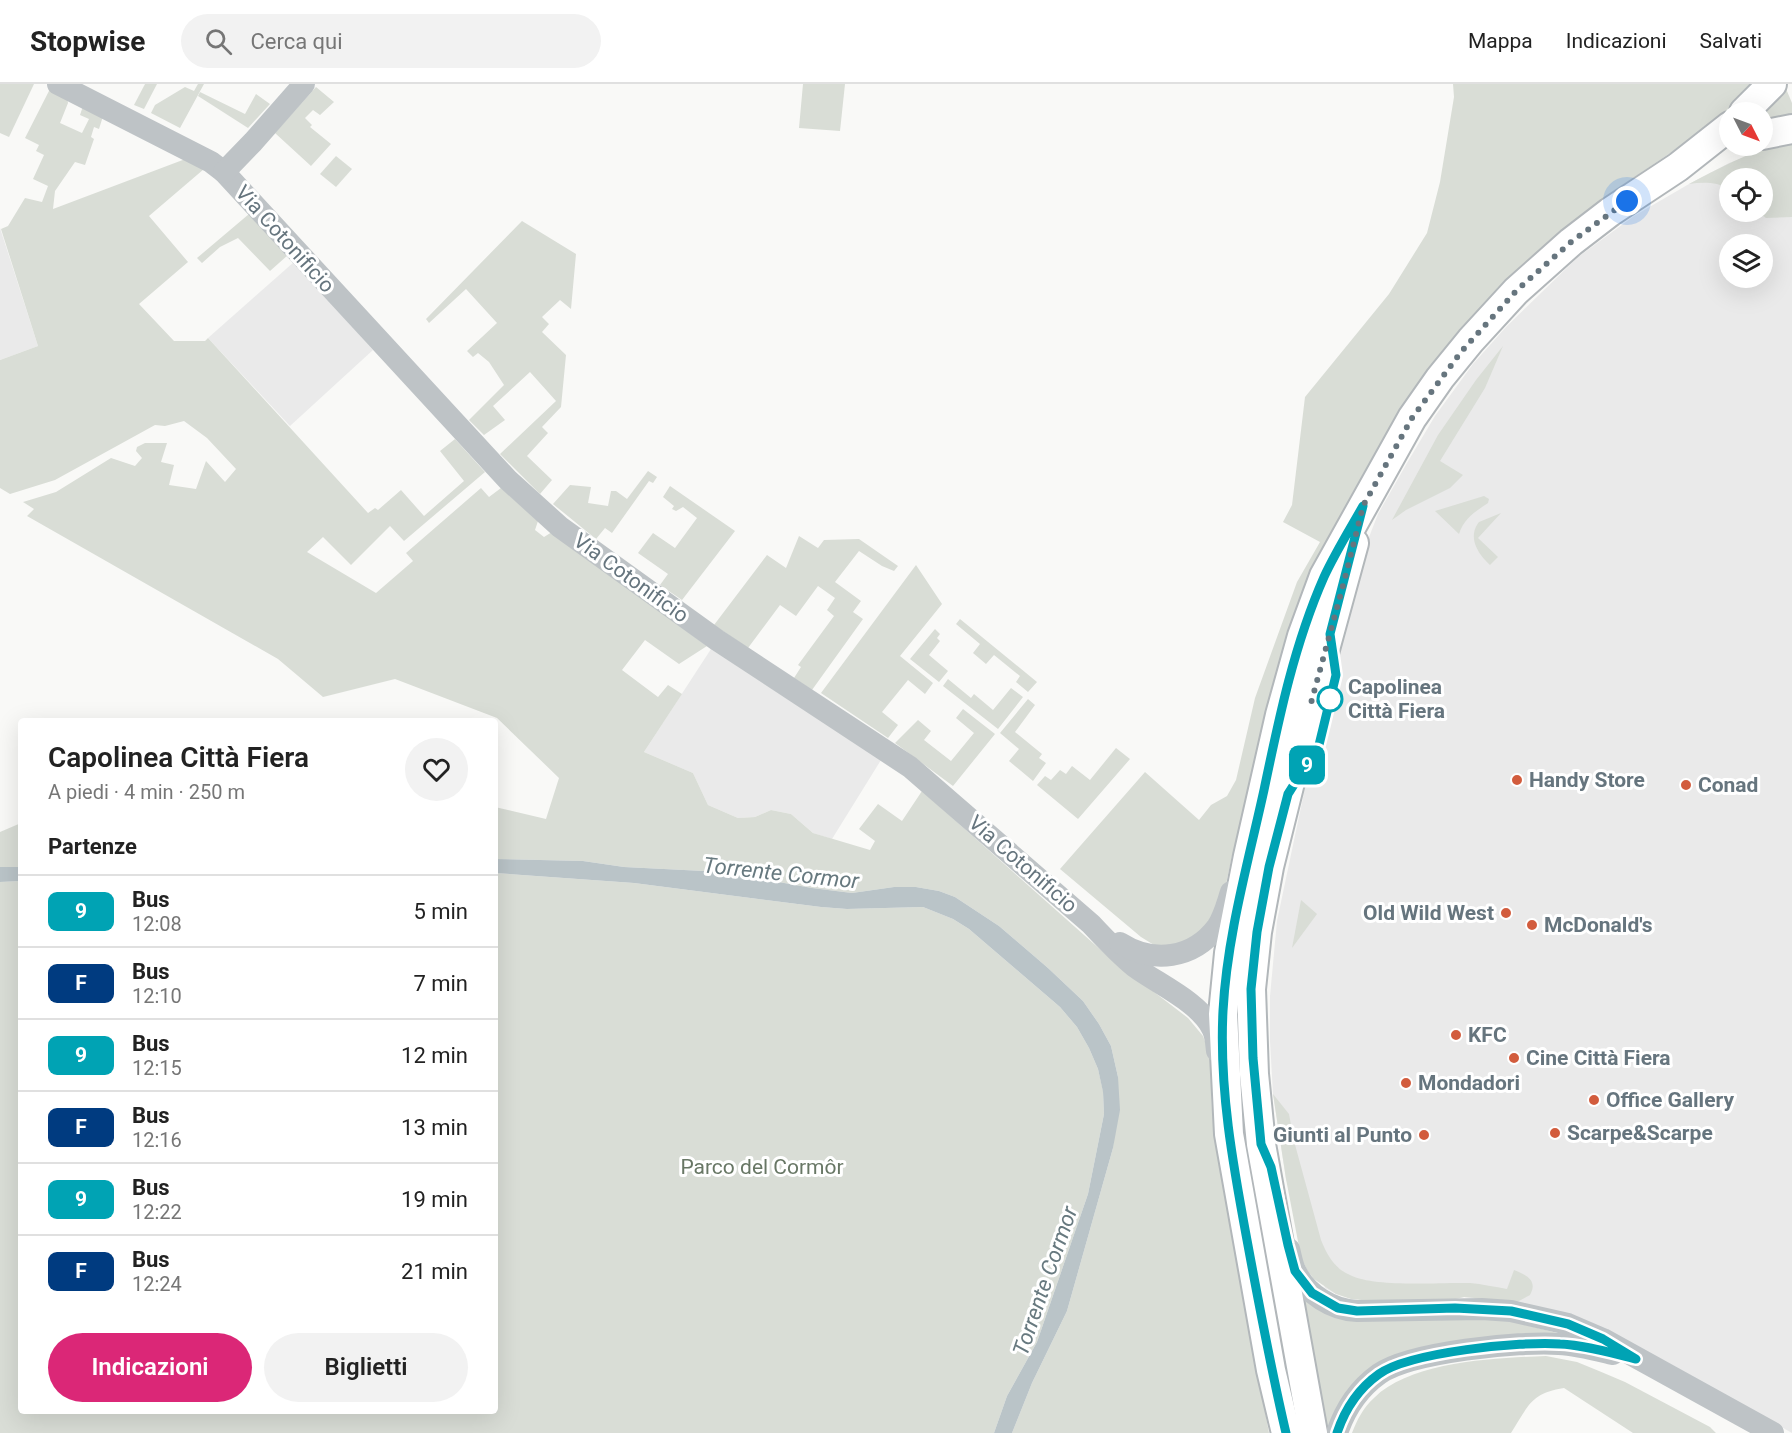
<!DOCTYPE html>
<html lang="it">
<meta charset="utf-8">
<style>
body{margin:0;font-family:Roboto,sans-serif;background:#f2f2f2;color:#222;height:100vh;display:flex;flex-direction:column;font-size:22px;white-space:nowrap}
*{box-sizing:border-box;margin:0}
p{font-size:20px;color:#767676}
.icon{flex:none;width:33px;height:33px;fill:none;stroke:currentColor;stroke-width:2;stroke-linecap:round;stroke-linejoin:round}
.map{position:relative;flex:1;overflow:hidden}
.side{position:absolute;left:18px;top:634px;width:480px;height:696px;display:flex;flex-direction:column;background:#fff;border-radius:6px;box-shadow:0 6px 24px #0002}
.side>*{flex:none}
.badge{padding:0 12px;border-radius:9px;font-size:21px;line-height:39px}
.needle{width:39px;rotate:132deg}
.tools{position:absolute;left:1719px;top:18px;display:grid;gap:12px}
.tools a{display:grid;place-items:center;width:54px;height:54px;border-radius:50%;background:#fff;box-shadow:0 6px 24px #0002;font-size:30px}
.you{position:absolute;width:30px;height:30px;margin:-15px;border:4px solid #fff;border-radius:50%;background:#1a73e8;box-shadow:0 0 0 9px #1a73e833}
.map>.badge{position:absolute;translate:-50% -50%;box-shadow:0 0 0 3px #fff}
h2{padding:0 30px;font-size:22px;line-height:54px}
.round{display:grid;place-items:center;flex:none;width:63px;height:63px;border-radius:32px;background:#f2f2f2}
.head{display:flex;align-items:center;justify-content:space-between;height:102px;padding:0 30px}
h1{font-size:28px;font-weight:600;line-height:45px}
.button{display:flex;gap:12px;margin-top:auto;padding:12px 30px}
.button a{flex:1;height:69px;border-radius:36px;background:#db2777;color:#fff;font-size:24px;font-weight:600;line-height:69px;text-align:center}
.button a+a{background:#f2f2f2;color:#222}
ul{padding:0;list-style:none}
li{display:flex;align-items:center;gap:18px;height:72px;padding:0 30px;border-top:2px solid #e0e0e0}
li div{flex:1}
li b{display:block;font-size:22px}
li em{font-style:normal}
li .badge{min-width:66px;font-weight:700;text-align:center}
header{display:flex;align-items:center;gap:36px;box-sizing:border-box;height:84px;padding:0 30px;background:#fff;border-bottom:2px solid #e0e0e0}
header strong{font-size:28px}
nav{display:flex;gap:33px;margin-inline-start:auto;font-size:21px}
.search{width:420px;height:54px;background:#f2f2f2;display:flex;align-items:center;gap:15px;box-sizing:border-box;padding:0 21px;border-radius:33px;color:#767676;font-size:22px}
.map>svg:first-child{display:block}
.built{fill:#eaeaea;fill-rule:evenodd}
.green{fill:#d9ddd6}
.water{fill:#bac4c8}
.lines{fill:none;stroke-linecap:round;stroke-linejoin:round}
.major-casing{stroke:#b2b7ba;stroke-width:32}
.minor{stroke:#bec3c6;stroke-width:22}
.major{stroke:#fff;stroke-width:28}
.line-casing{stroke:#fff;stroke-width:14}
.line{stroke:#00a3b4;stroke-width:9}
.walk{stroke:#66757e;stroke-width:6;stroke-dasharray:0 10.8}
.stop-dot{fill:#fff;stroke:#00a3b4;stroke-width:3}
.poi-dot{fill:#d25c3d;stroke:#fff;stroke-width:2}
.labels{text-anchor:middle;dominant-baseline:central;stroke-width:6;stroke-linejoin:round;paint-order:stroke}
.street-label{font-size:21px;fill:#66757e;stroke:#fff}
.stop-label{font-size:21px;font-weight:bold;fill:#66757e;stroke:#fff;text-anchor:start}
.poi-label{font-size:21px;font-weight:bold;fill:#66757e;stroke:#fff;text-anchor:start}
.park-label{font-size:21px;fill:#687765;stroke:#fff}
.water-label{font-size:22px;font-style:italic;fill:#67797f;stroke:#fff}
</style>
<header>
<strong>Stopwise</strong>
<div class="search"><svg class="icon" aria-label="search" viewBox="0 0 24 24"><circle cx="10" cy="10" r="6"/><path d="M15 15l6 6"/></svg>Cerca qui</div>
<nav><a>Mappa</a><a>Indicazioni</a><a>Salvati</a></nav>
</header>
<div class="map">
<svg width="1792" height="1349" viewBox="0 0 1792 1349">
<rect width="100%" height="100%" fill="#f9f9f7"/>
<!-- built -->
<g class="built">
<path d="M1792 57V1349L1667 1278 1497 1216 1464 1213 1447 1217 1336 1210 1325 1204 1286 1095 1273 1010 1270 957V912L1277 837 1320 633 1364 466 1378 430 1407 379 1435 332 1473 280 1506 243 1578 173 1634 132 1689 100 1729 79ZM1730 94H1762V128H1730ZM1730 160H1762V194H1730Z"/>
<path d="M0 144 38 262 0 276Z"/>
<path d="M294 178 373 266 290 342 208 254Z"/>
<path d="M711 565 881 676 832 755 813 749 791 730 771 726 755 733 738 734 708 721 693 689 644 668Z"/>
</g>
<!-- green -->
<g class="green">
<path d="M0 0H34L9 53 0 49Z"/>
<path d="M145 0H157L144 25 134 21Z"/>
<path d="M198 0H204L180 44 151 29 155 21 185 3 194 7Z"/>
<path d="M803 0H845L840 47 799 44Z"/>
<path d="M1453 0H1760L1745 16 1725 32 1608 111 1537 169 1419 299 1245 752 1232 772 1222 819 1214 838 1167 869 1141 853 1060 785 1145 688 1199 736 1211 721 1227 712 1236 696 1255 614 1297 498 1320 458 1283 438 1292 421 1305 313 1389 210 1427 149 1440 98 1454 13Z"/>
<path d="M1784 0 1792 19V31L1763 39 1762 28Z"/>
<path d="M51 3 67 11 68 19 60 39 82 49 89 35 80 31 84 19 104 29 99 45 94 43 91 53 94 55 85 81 75 78 55 107 53 125 188 74 204 85 149 132 188 178 139 220 174 257H205L208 254 368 429 375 424 378 426 401 406 424 432 464 397 440 367 455 355 485 388 404 457 390 442 351 481 323 453 307 468 376 509 413 477 406 469 481 404 489 413 501 404 538 437 535 446 544 453 552 448 707 562 679 580 645 556 622 586 658 613 668 601 682 610 644 668 693 689 708 721 738 734 755 733 771 726 791 730 813 749 870 766 875 757 859 745 878 720 902 737 922 707 1111 875 1188 934 1203 952 1210 971 1212 1027 1221 1088 1269 1349H1012L1032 1299 1067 1227 1113 1064 1118 993 1111 962 1099 940 1083 917 1048 884 999 842 955 813 939 807 916 803H894L852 809 812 804 724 788 624 783 583 777 495 775V723L546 735 559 694 497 634 395 595 323 613 278 575 27 432 34 425 23 418 56 408 111 374 135 382 142 374 136 367 137 363 145 359H167L161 378 174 381 169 401 196 405 206 377 225 398 236 385 207 354 184 337 165 342 155 341 55 396 10 410 0 404V276L38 262 1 145 8 142 25 114 42 118 48 102 33 95 44 71 36 67 39 61 25 54Z"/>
<path d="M316 3 334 18 320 31 313 26 305 34 312 41 310 43 331 60 311 82 275 49Z"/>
<path d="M200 8 245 30 256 10 270 20 248 44 198 12Z"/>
<path d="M1792 57V133L1766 134 1758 128H1762V94H1730L1729 105C1717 98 1704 98 1689 100 1723 82 1755 65 1792 57Z"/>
<path d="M336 72 352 85 336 103 320 90Z"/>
<path d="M249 130 288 171 270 187 238 154 220 163 202 179 197 174Z"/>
<path d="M522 137 576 170 571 225 560 216 542 233 549 240 542 248 566 271 561 323 542 343 548 349 527 372 552 396 540 410 500 370 556 317 530 288 493 322 505 336 484 351 469 336 504 301 489 278 478 269 473 273 467 267 497 239 466 205 429 239 426 235Z"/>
<path d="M1503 262 1485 304 1440 377 1463 391 1450 404 1406 426 1392 436 1438 351 1476 296Z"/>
<path d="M648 387 657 393 653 399 649 397 612 449 605 444 596 455 553 420 570 401 591 403 588 419 608 422 611 407H616L627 415Z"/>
<path d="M670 402 735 447 682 516 660 501 668 490 638 469 653 449 675 464 697 434 683 423 676 427 672 425 674 422 663 413Z"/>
<path d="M1484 412 1489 415 1488 419C1475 428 1464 434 1459 450L1435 427Z"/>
<path d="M1501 429 1478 454 1498 473 1490 481C1478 470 1467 453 1479 438Z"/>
<path d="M799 452 818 464 824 456 859 455 898 482 894 487 882 482 859 467 835 498 861 517 853 528 863 535 812 606 794 594 801 583 798 581 834 532 827 526 835 514 818 502 796 532 780 521 748 564 714 541 767 471 786 484Z"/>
<path d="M916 481 942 520 900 572 933 599 925 610 908 596 882 628 898 641 888 654 821 609Z"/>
<path d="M960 535 1037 598 1028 608 1016 598 1020 592 994 571 986 580 973 569 980 560 956 540Z"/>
<path d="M935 545 940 550 937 554 940 557 929 571 948 587 939 598 910 575Z"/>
<path d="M948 595 971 614 974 610 993 626 1011 604 1023 613 998 645 943 602Z"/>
<path d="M1028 615 1035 621 1015 648 1042 670 1039 674 1046 679 1033 697 1009 677 1019 665 1000 649Z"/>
<path d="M963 625 995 650 953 702 895 659 918 636 931 647 924 656 951 677 974 649 956 634Z"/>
<path d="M1116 664 1130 675 1078 735 1037 701 1045 692 1051 696 1060 686 1066 690 1072 682 1090 696Z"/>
<path d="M21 739V783H0V748Z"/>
<path d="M495 789 634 799 821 823 847 825 923 823 953 835 969 845 1060 923 1077 943 1089 964 1098 985 1103 1007 1104 1030 1088 1110 1037 1258 1007 1312 994 1349H0V798L21 797V1328H495Z"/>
<path d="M1301 816 1317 830 1292 864Z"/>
<path d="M1273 1010 1289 1030 1294 1057 1321 1156C1327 1171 1335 1185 1350 1191 1376 1204 1439 1198 1470 1199 1482 1200 1495 1203 1507 1205L1514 1186C1527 1191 1538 1197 1530 1211L1517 1218 1464 1213 1447 1217 1382 1218 1351 1215 1336 1210 1314 1195 1307 1186 1301 1173 1286 1095Z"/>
<path d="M1297 1206 1306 1214 1499 1234 1592 1258 1408 1268 1329 1349H1323Z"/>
<path d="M1546 1272 1577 1278 1599 1287 1625 1298 1710 1343 1716 1349H1633L1564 1304C1530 1309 1528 1323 1511 1349H1352C1357 1336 1363 1324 1374 1314 1411 1277 1496 1274 1546 1272Z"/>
</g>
<!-- water -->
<g class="water">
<path d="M495 775 583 777 624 783 724 788 812 804 852 809 894 803H916L939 807 955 813 999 842 1048 884 1083 917 1099 940 1111 962 1118 993 1120 1026 1113 1064 1067 1227 1032 1299 1012 1349H994L1007 1312 1037 1258 1088 1110 1104 1030 1103 1008 1098 985 1089 964 1077 943 1060 923 969 845 953 835 923 823 847 825 821 823 634 799 495 789Z"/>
<path d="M0 783H21V797L0 798Z"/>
</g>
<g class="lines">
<defs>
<g id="major">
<path d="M1744 28 1772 0"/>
<path d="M1762 51 1792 45"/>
<path d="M1286 1349 1271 1286 1229 1050 1223 930 1229 869 1248 772 1280 631 1302 552 1324 492 1412 334 1440 294 1471 256 1516 207 1571 158 1610 128 1678 83 1730 42"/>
<path d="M1313 1349 1261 1060 1254 990 1251 905 1257 848 1269 783 1304 642 1354 459"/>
</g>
</defs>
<!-- major casing -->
<use href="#major" class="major-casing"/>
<!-- minor -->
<g class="minor">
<path d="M58 0 211 78 224 88 508 396 560 443 717 556 910 683 1091 840C1105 855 1119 870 1135 883 1158 900 1199 918 1212 944 1216 951 1216 959 1217 967"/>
<path d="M224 88 253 58 304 0"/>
<path d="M1120 859C1153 880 1193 875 1217 843 1224 833 1227 820 1231 808"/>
<path d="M1289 1165C1291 1172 1292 1181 1296 1188 1307 1210 1332 1226 1357 1227L1482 1225 1511 1227 1568 1240 1603 1255 1773 1349"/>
<path d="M1337 1349C1345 1325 1358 1305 1379 1290 1410 1268 1520 1257 1559 1260 1577 1261 1596 1266 1613 1270"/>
</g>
<!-- major -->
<use href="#major" class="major"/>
</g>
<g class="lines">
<defs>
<path id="line" d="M1286 1349C1271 1285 1259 1221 1247 1156 1233 1081 1219 1004 1223 927 1227 852 1248 779 1264 706 1279 634 1294 561 1324 493 1335 469 1350 445 1363 422L1330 550 1336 591 1319 661 1288 710 1269 783 1257 848 1251 905 1253 974 1261 1060 1271 1083 1288 1161 1295 1187 1312 1209 1338 1224 1357 1227 1455 1224 1511 1227 1568 1240 1603 1255 1636 1275C1611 1269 1585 1261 1560 1260 1521 1257 1410 1268 1379 1290 1358 1305 1345 1325 1337 1349"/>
</defs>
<!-- line casing -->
<use href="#line" class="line-casing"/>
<!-- line -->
<use href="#line" class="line"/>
<!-- walk -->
<path class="walk" d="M1330 615 1311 619 1344 498 1363 422 1412 334 1461 268 1516 207 1571 158 1627 117"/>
</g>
<!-- markers -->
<circle class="stop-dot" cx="1330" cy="615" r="12"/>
<g class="poi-dot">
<circle cx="1517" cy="696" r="6"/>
<circle cx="1686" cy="701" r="6"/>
<circle cx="1506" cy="829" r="6"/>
<circle cx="1532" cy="841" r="6"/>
<circle cx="1456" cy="951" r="6"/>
<circle cx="1514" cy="974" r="6"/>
<circle cx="1406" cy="999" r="6"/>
<circle cx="1594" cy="1016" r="6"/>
<circle cx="1555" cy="1049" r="6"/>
<circle cx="1424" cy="1051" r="6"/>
</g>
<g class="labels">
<!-- street labels -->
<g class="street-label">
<text transform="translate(285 155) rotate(48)">Via Cotonificio</text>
<text transform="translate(631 494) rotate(36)">Via Cotonificio</text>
<text transform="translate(1023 780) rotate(41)">Via Cotonificio</text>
</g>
<!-- stop labels -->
<g class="stop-label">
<text x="1348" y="603">Capolinea<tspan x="1348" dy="24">Città Fiera</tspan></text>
</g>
<!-- poi labels -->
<g class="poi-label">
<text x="1529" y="696">Handy Store</text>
<text x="1698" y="701">Conad</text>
<text x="1494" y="829" text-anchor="end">Old Wild West</text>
<text x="1544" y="841">McDonald's</text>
<text x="1468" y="951">KFC</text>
<text x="1526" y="974">Cine Città Fiera</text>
<text x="1418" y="999">Mondadori</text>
<text x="1606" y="1016">Office Gallery</text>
<text x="1567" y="1049">Scarpe&amp;Scarpe</text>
<text x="1412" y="1051" text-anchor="end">Giunti al Punto</text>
</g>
<!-- park labels -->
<g class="park-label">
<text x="762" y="1083">Parco del Cormôr</text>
</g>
<!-- water labels -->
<g class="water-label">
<text transform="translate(781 789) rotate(6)">Torrente Cormor</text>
<text transform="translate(1045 1197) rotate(-71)">Torrente Cormor</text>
</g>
</g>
</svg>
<div class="tools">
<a><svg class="needle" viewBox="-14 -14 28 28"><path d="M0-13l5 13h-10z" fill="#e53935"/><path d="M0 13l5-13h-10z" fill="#767676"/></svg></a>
<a><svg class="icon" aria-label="locate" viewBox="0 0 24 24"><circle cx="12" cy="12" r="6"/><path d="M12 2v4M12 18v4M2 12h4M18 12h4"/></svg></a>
<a><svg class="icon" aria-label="layers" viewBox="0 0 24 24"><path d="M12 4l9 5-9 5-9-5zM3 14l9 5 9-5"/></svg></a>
</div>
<div class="you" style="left:1627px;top:117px"></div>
<b class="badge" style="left:1307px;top:681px;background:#00a3b4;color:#fff">9</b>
<section class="side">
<div class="head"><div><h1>Capolinea Città Fiera</h1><p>A piedi · 4 min · 250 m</p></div><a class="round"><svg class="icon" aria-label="heart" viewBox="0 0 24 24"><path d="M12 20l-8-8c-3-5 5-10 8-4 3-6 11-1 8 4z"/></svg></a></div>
<h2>Partenze</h2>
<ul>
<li><span class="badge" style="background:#00a3b4;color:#fff">9</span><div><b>Bus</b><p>12:08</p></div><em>5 min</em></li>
<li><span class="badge" style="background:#003b80;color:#fff">F</span><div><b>Bus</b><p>12:10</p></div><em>7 min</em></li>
<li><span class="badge" style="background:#00a3b4;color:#fff">9</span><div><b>Bus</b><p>12:15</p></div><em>12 min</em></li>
<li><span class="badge" style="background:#003b80;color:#fff">F</span><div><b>Bus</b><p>12:16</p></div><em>13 min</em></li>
<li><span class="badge" style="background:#00a3b4;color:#fff">9</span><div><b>Bus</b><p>12:22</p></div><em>19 min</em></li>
<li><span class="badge" style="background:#003b80;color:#fff">F</span><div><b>Bus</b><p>12:24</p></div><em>21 min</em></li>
</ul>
<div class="button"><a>Indicazioni</a><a>Biglietti</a></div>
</section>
</div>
